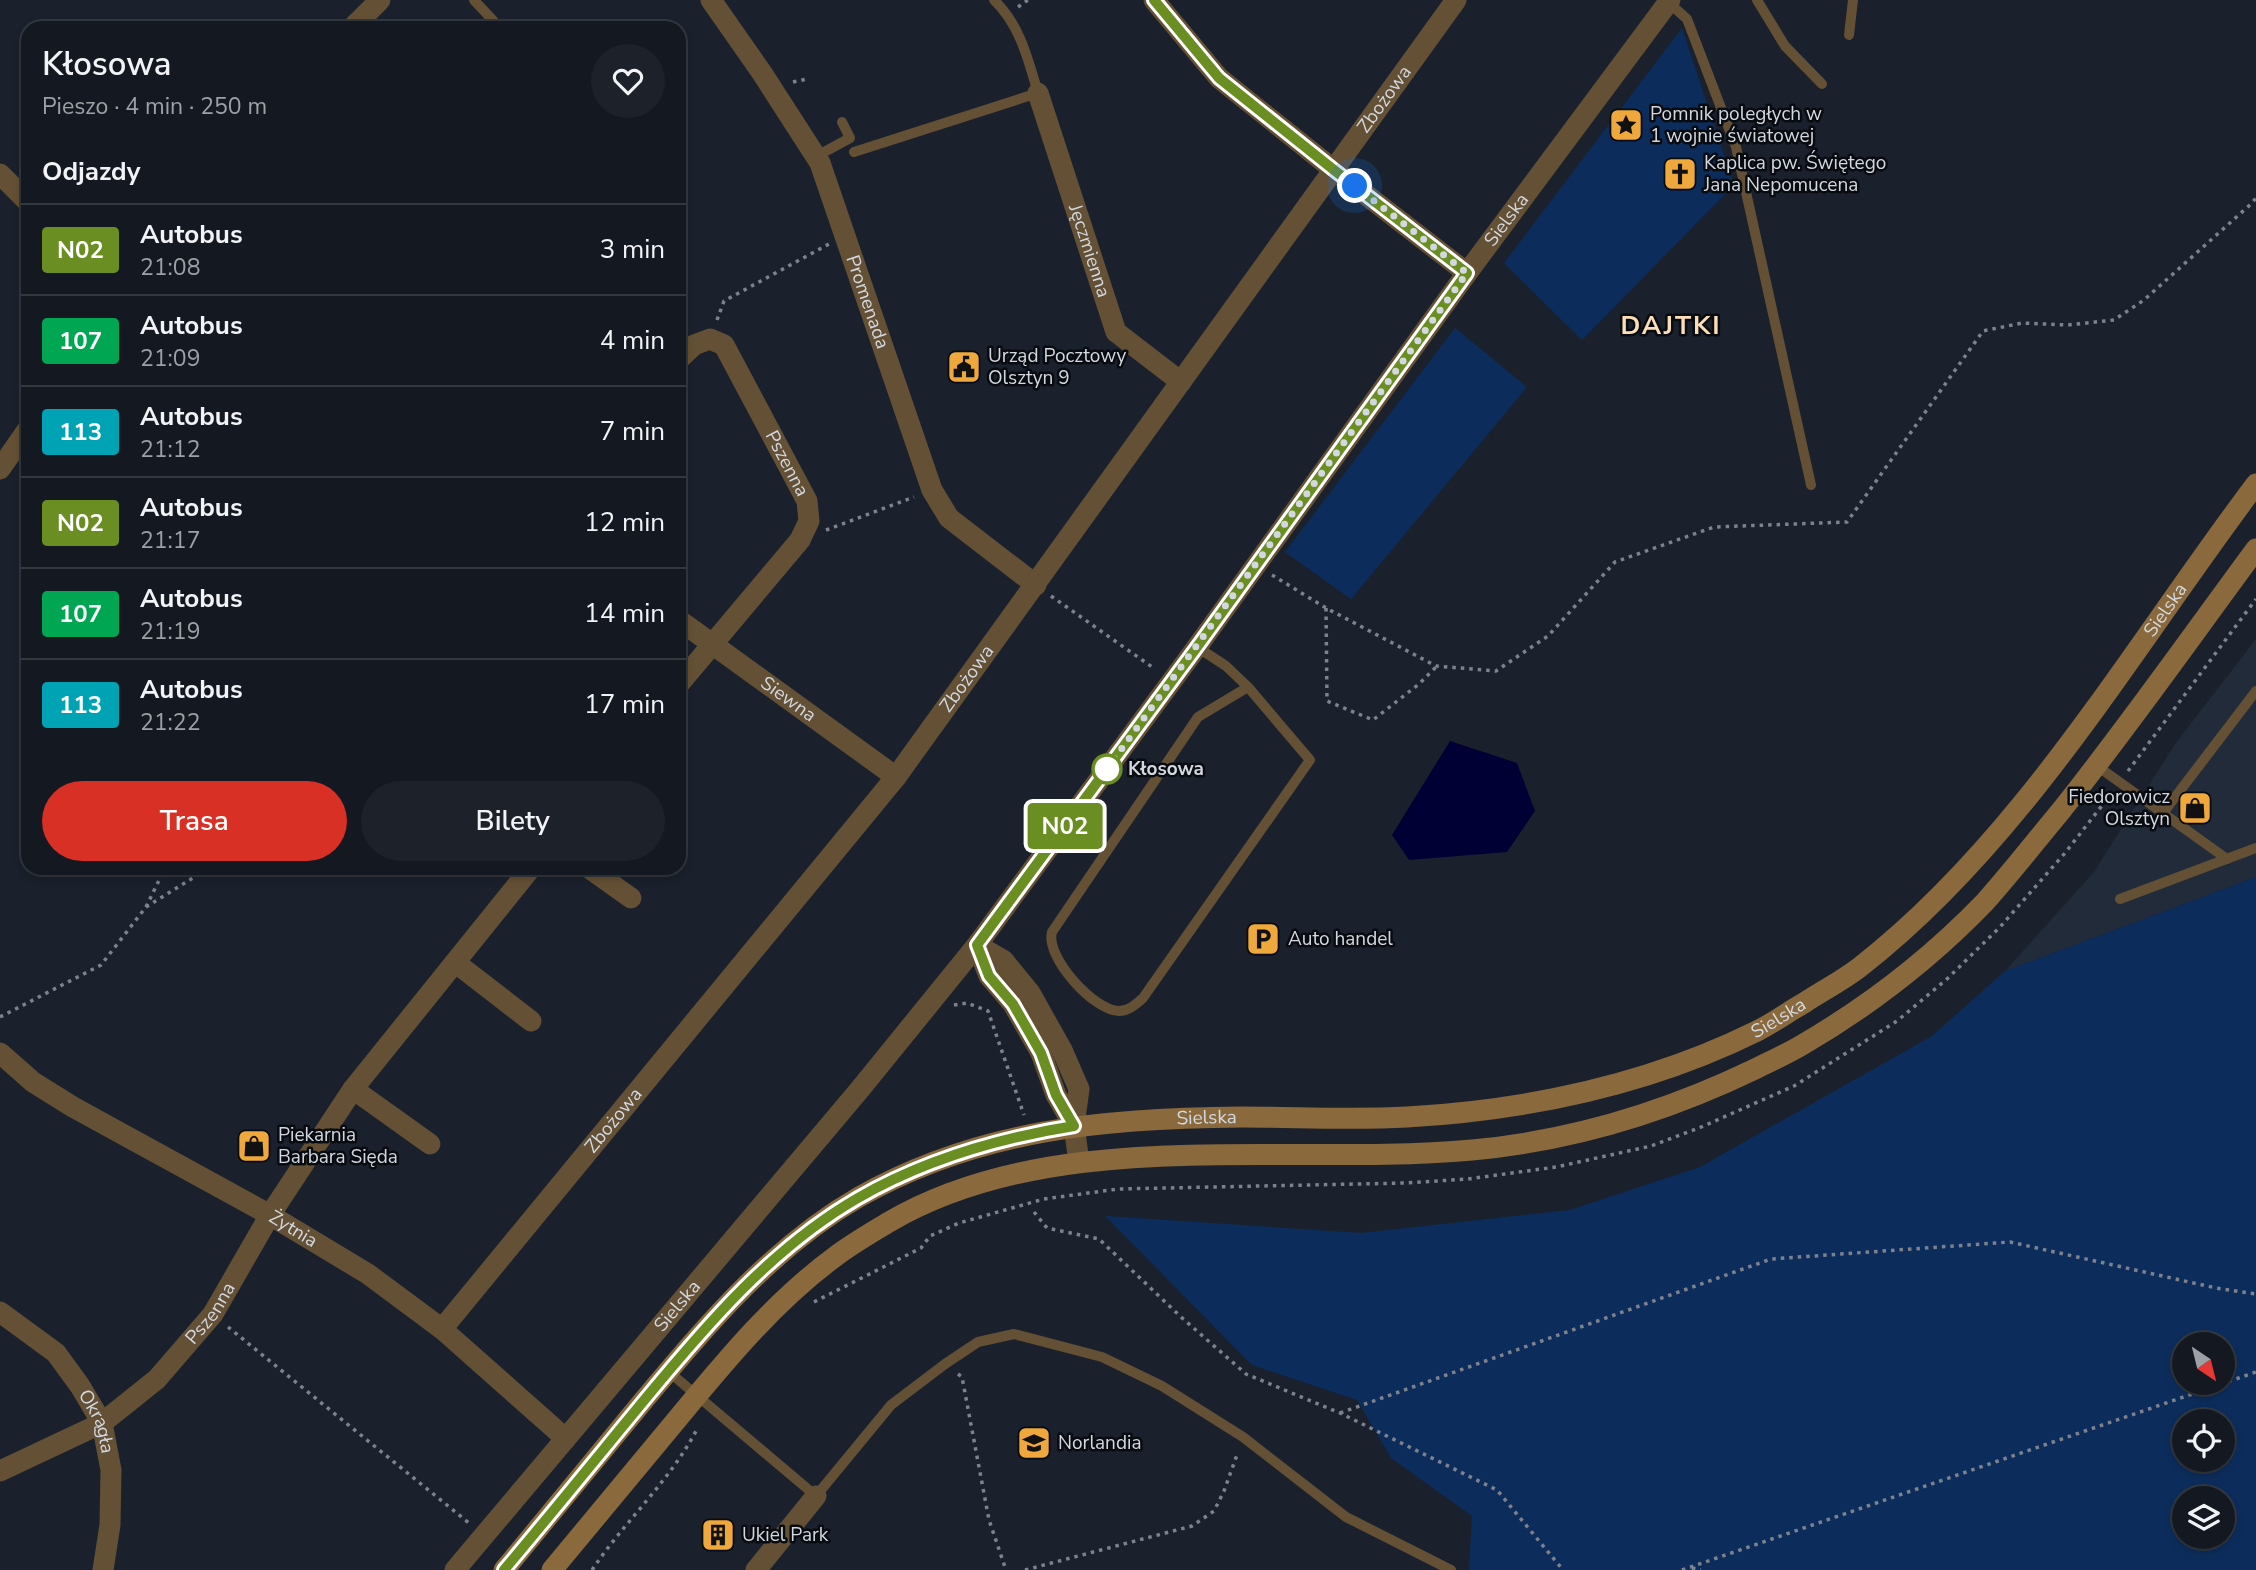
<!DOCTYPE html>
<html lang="pl">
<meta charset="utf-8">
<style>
body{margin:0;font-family:"Nunito Sans",sans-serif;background:#1d222a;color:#f1f3f6;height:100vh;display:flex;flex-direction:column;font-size:26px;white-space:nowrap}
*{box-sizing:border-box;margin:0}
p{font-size:23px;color:#9da0a5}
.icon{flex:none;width:38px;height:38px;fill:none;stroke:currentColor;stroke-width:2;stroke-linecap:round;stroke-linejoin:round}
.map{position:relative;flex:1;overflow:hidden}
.sheet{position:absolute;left:21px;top:21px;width:665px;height:854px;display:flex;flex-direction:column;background:#141921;border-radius:21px;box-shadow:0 4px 10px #0003,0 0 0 2px #33383f}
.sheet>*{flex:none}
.badge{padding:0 14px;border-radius:5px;font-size:24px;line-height:46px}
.needle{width:46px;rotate:145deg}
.tools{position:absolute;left:2172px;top:1332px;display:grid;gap:14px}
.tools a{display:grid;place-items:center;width:63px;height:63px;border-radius:50%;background:#141921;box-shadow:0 4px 10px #0003,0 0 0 2px #33383f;font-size:35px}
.you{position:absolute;width:35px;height:35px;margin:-18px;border:5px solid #fff;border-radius:50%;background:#1a73e8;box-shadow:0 0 0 10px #1a73e833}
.map>.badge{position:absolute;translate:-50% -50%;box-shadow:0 0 0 4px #fff}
h2{padding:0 21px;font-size:26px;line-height:63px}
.round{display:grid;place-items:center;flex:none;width:74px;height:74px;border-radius:37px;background:#1d222a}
.headline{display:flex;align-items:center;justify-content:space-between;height:119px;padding:0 21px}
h1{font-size:33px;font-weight:600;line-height:52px}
.primary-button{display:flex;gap:14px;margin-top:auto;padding:14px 21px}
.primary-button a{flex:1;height:80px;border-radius:42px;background:#d93025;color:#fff;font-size:28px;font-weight:600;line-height:80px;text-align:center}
.primary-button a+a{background:#1d222a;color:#f1f3f6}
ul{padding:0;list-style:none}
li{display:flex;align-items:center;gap:21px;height:91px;padding:0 21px;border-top:2px solid #33383f}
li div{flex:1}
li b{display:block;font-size:26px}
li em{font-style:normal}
li .badge{min-width:77px;font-weight:700;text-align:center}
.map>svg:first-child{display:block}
.built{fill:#212b3a}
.green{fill:#0c2d5c;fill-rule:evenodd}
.water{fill:#000034}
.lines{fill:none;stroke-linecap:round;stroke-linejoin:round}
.path{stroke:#7d828c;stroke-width:3.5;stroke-dasharray:3.5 5;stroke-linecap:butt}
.lane{stroke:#645034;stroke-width:10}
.street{stroke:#645034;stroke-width:21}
.secondary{stroke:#8a693c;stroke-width:21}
.line-casing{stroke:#fff;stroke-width:16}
.line{stroke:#6b8e23;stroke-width:10}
.walk{stroke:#d3d8e0;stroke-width:7;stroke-dasharray:0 12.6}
.stop-dot{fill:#fff;stroke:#6b8e23;stroke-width:3.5}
.labels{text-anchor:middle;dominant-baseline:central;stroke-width:5;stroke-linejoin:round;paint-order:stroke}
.street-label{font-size:19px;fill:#d3d8e0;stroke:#080b0f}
.poi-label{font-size:19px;fill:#d3d8e0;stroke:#080b0f;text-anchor:start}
.stop-label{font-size:19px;font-weight:bold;fill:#d3d8e0;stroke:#080b0f;text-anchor:start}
.district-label{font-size:26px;font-weight:bold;letter-spacing:2px;fill:#fbddb7;stroke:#080b0f}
</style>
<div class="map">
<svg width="2256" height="1570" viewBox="0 0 2256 1570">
<rect width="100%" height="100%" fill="#1a212c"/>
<!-- built -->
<path class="built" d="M2256 639V877L2005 971 2094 872 2175 744Z"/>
<!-- green -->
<g class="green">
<path d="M1682 28 1734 185 1582 340 1504 263Z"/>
<path d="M1455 328 1527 387 1351 599 1285 552Z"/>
<path d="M2256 877V1570H1469L1472 1516 1391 1458 1357 1400 1252 1365 1105 1216 1361 1233 1570 1210 1700 1167 1932 1036 2005 971ZM2222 1344V1382H2184V1344ZM2184 1421H2222V1460H2184ZM2184 1498H2222V1536H2184Z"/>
</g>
<!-- water -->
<path class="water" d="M1450 741 1517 763 1535 811 1507 852 1409 860 1392 835Z"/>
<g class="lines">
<!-- path -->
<g class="path">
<path d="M1018 7 1028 0"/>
<path d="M793 82 807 79"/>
<path d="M717 320 724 301 829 244"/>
<path d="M826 530 914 497"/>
<path d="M1272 575 1326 608 1436 666 1496 671 1548 636 1615 562 1714 527 1847 522 1983 331 2022 323 2068 325 2114 320 2144 300 2251 204 2256 198"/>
<path d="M1051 596 1155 669"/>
<path d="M1326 608 1327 701 1373 720 1419 684 1436 667"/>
<path d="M2128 771 2256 599"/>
<path d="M146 907 165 868"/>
<path d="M954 1005 967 1003 988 1011 1024 1115"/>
<path d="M0 1017 101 965 146 907 209 868"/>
<path d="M1034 1212 1047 1228 1099 1239 1181 1317 1246 1374 1340 1413 1497 1490 1563 1570"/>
<path d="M814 1302 921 1248 930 1236 959 1223 1044 1199 1118 1189 1405 1183 1468 1179 1556 1167 1651 1146 1699 1128 1794 1086 1897 1021 1947 979 2000 927 2065 853 2111 794"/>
<path d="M228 1327 469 1523"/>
<path d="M958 1374 962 1377 989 1520 1006 1570"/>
<path d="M1340 1413 1771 1259 2010 1242 2216 1288 2256 1294"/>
<path d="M1692 1568 1701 1570"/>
<path d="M592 1570C624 1522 669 1482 696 1431"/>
<path d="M1025 1570 1192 1526 1214 1511 1224 1491 1238 1452"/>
<path d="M1682 1570 2256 1372"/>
</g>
<!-- lane -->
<g class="lane">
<path d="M474 0 500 28"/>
<path d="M1757 0 1785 46 1822 84"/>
<path d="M1668 2 1687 19 1736 147 1811 485"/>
<path d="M1849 35 1853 0"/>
<path d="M854 152 1038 93C1028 59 1020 25 994 0"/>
<path d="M815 157 850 138 842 122"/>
<path d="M1197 647 1226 666 1248 687 1198 717 1052 932C1045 957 1094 1011 1119 1011 1129 1011 1136 1004 1143 998L1310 760 1248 687"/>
<path d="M2097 766 2227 859"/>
<path d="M2163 813 2256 691"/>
<path d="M2120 899 2256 848"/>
<path d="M668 1371 816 1496 891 1405 945 1364 978 1342 1014 1334 1102 1357 1162 1386 1243 1437 1346 1517 1451 1570"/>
</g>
<!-- street -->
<g class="street">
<path id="s1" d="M711 0 762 73 820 163 932 490 949 518 1036 585"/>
<path d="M1154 0 1219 78 1334 170 1467 273"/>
<path d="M352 28 380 0"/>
<path id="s2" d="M1038 93 1116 332 1181 382"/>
<path d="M0 174 28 202"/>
<path id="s3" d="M679 359 694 345 710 339 724 345 807 501 809 521 800 540 679 684"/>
<path d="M0 469 28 429"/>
<path id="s4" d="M679 620 896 777"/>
<path d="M589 868 631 898"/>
<path d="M977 945 1003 960 1030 993 1062 1050 1079 1089 1074 1126 1079 1162"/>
<path d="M977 945 989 976 1013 1004 1041 1053 1056 1095 1074 1126"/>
<path d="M456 963 531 1021"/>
<path id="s5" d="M0 1053 33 1082 73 1107 270 1215 368 1274 442 1329 565 1438"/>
<path d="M353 1089 430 1144"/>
<path id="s6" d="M0 1312 56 1353 80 1386 102 1423 111 1470 110 1525 103 1570"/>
<path id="s7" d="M442 1329 896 777 1456 0"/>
<path id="s8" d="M0 1471 102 1423 157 1379 213 1314 270 1215 353 1089 531 868"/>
<path id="s9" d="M455 1570 861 1088 977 945 1197 647 1467 273 1670 0"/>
<path d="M756 1570 816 1496"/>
</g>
<!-- secondary -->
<g class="secondary">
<path id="s10" d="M504 1570C551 1513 597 1457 644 1400 707 1325 772 1247 859 1197 979 1129 1107 1118 1242 1117 1297 1117 1352 1120 1407 1117 1527 1110 1648 1085 1757 1031 1773 1023 1788 1012 1804 1003 1822 991 1842 981 1860 967 2022 841 2133 647 2256 484"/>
<path d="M552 1570C593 1521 633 1472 674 1423 723 1364 773 1302 836 1256 852 1244 871 1233 889 1222 1057 1124 1285 1167 1472 1150 1570 1141 1666 1112 1755 1069 1771 1061 1787 1054 1802 1045 1869 1006 1931 958 1985 902 2011 873 2035 842 2060 812 2128 727 2191 637 2256 549"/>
</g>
</g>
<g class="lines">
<defs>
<path id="line" d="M504 1570C552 1513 599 1455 646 1398 708 1323 773 1247 858 1198 924 1160 999 1138 1074 1126L1056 1095 1041 1053 1013 1004 989 976 977 945 1197 647 1467 273 1334 170 1219 78 1154 0"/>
</defs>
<!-- line casing -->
<use href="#line" class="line-casing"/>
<!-- line -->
<use href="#line" class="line"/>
<!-- walk -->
<path class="walk" d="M1107 769 1467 273 1355 186"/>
</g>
<!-- icons -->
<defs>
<symbol id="sight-square" viewBox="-11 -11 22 22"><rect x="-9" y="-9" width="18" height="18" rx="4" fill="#eea83c" stroke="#080b0f"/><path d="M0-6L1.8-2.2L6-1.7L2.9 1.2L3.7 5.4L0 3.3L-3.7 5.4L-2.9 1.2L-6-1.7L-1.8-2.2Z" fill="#111"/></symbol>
<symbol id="church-square" viewBox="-11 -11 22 22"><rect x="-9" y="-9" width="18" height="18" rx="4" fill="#eea83c" stroke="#080b0f"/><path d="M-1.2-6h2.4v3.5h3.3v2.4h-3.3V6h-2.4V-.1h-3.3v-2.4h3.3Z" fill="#111"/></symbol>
<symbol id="civic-square" viewBox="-11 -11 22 22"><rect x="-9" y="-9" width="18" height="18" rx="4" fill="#eea83c" stroke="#080b0f"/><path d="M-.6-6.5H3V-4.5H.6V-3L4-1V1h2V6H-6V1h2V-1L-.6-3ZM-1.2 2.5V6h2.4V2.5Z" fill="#111"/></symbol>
<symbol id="shop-square" viewBox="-11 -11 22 22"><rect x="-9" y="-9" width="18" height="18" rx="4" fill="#eea83c" stroke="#080b0f"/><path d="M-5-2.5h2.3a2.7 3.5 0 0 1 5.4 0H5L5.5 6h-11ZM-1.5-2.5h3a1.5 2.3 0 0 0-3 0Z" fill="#111"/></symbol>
<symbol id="parking-square" viewBox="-11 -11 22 22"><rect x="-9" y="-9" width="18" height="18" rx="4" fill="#eea83c" stroke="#080b0f"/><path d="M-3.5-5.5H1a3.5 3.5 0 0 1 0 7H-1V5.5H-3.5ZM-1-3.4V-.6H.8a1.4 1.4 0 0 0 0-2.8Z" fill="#111"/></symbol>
<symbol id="school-square" viewBox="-11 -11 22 22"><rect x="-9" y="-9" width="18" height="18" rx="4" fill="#eea83c" stroke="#080b0f"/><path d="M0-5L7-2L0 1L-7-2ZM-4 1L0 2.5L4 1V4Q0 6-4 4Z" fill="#111"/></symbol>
<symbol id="building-square" viewBox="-11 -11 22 22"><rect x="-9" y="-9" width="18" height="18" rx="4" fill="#eea83c" stroke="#080b0f"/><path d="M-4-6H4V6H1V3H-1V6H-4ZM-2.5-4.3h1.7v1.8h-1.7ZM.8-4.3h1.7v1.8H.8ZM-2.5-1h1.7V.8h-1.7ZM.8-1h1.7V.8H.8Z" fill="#111"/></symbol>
</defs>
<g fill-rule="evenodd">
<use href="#sight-square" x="1607" y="106" width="38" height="38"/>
<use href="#church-square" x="1661" y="155" width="38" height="38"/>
<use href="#civic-square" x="945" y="348" width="38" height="38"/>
<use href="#shop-square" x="2176" y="789" width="38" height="38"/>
<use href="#parking-square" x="1244" y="920" width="38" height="38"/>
<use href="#shop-square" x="235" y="1127" width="38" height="38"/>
<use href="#school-square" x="1015" y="1424" width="38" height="38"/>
<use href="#building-square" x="699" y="1516" width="38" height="38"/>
</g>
<!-- markers -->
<circle class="stop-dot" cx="1107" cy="769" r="14"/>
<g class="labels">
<!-- street labels -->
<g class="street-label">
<text stroke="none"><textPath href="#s7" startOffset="1550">Zbożowa</textPath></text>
<text stroke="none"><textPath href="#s9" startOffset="1712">Sielska</textPath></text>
<text stroke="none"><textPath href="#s2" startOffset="166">Jęczmienna</textPath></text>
<text stroke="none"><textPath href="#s1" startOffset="343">Promenada</textPath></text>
<text stroke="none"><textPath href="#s3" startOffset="187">Pszenna</textPath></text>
<text stroke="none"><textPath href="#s10" startOffset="2034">Sielska</textPath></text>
<text stroke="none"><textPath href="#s7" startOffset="836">Zbożowa</textPath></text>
<text stroke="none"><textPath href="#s4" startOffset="135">Siewna</textPath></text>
<text stroke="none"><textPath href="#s10" startOffset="1466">Sielska</textPath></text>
<text stroke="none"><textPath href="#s10" startOffset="878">Sielska</textPath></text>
<text stroke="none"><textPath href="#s7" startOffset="270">Zbożowa</textPath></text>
<text stroke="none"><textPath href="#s5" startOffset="343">Żytnia</textPath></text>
<text stroke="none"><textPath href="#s9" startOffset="345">Sielska</textPath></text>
<text stroke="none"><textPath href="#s8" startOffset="268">Pszenna</textPath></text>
<text stroke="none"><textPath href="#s6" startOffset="150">Okrągła</textPath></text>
</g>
<!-- poi labels -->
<g class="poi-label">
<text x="1650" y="114">Pomnik poległych w<tspan x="1650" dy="22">1 wojnie światowej</tspan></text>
<text x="1704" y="163">Kaplica pw. Świętego<tspan x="1704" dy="22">Jana Nepomucena</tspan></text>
<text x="988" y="356">Urząd Pocztowy<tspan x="988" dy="22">Olsztyn 9</tspan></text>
<text x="2170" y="797" text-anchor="end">Fiedorowicz<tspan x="2170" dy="22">Olsztyn</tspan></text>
<text x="1288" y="939">Auto handel</text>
<text x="278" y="1135">Piekarnia<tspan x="278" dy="22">Barbara Sięda</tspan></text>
<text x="1058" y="1443">Norlandia</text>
<text x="742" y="1535">Ukiel Park</text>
</g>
<!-- stop labels -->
<g class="stop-label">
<text x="1128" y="769">Kłosowa</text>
</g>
<!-- district labels -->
<g class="district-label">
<text x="1671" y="325">DAJTKI</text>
</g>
</g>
</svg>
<div class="tools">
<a><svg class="needle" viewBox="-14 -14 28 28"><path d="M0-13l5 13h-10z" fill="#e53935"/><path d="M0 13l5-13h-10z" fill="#9da0a5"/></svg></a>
<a><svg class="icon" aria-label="locate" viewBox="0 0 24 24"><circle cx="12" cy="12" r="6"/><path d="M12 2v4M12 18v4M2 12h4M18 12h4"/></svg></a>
<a><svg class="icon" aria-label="layers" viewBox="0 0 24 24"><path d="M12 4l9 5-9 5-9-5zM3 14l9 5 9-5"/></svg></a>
</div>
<div class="you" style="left:1355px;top:186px"></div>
<b class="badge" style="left:1065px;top:826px;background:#6b8e23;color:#fff">N02</b>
<section class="sheet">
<div class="headline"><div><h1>Kłosowa</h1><p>Pieszo · 4 min · 250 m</p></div><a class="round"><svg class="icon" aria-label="heart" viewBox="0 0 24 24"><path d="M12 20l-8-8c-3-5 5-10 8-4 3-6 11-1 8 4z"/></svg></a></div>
<h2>Odjazdy</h2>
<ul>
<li><span class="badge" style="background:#6b8e23;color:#fff">N02</span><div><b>Autobus</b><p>21:08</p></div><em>3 min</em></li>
<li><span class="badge" style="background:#00a651;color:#fff">107</span><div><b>Autobus</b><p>21:09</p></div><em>4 min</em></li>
<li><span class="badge" style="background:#00a3b4;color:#fff">113</span><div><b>Autobus</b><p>21:12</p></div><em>7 min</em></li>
<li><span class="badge" style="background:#6b8e23;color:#fff">N02</span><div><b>Autobus</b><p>21:17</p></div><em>12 min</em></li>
<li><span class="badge" style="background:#00a651;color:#fff">107</span><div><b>Autobus</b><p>21:19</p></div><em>14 min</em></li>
<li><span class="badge" style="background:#00a3b4;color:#fff">113</span><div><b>Autobus</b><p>21:22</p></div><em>17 min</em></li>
</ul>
<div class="primary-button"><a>Trasa</a><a>Bilety</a></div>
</section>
</div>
